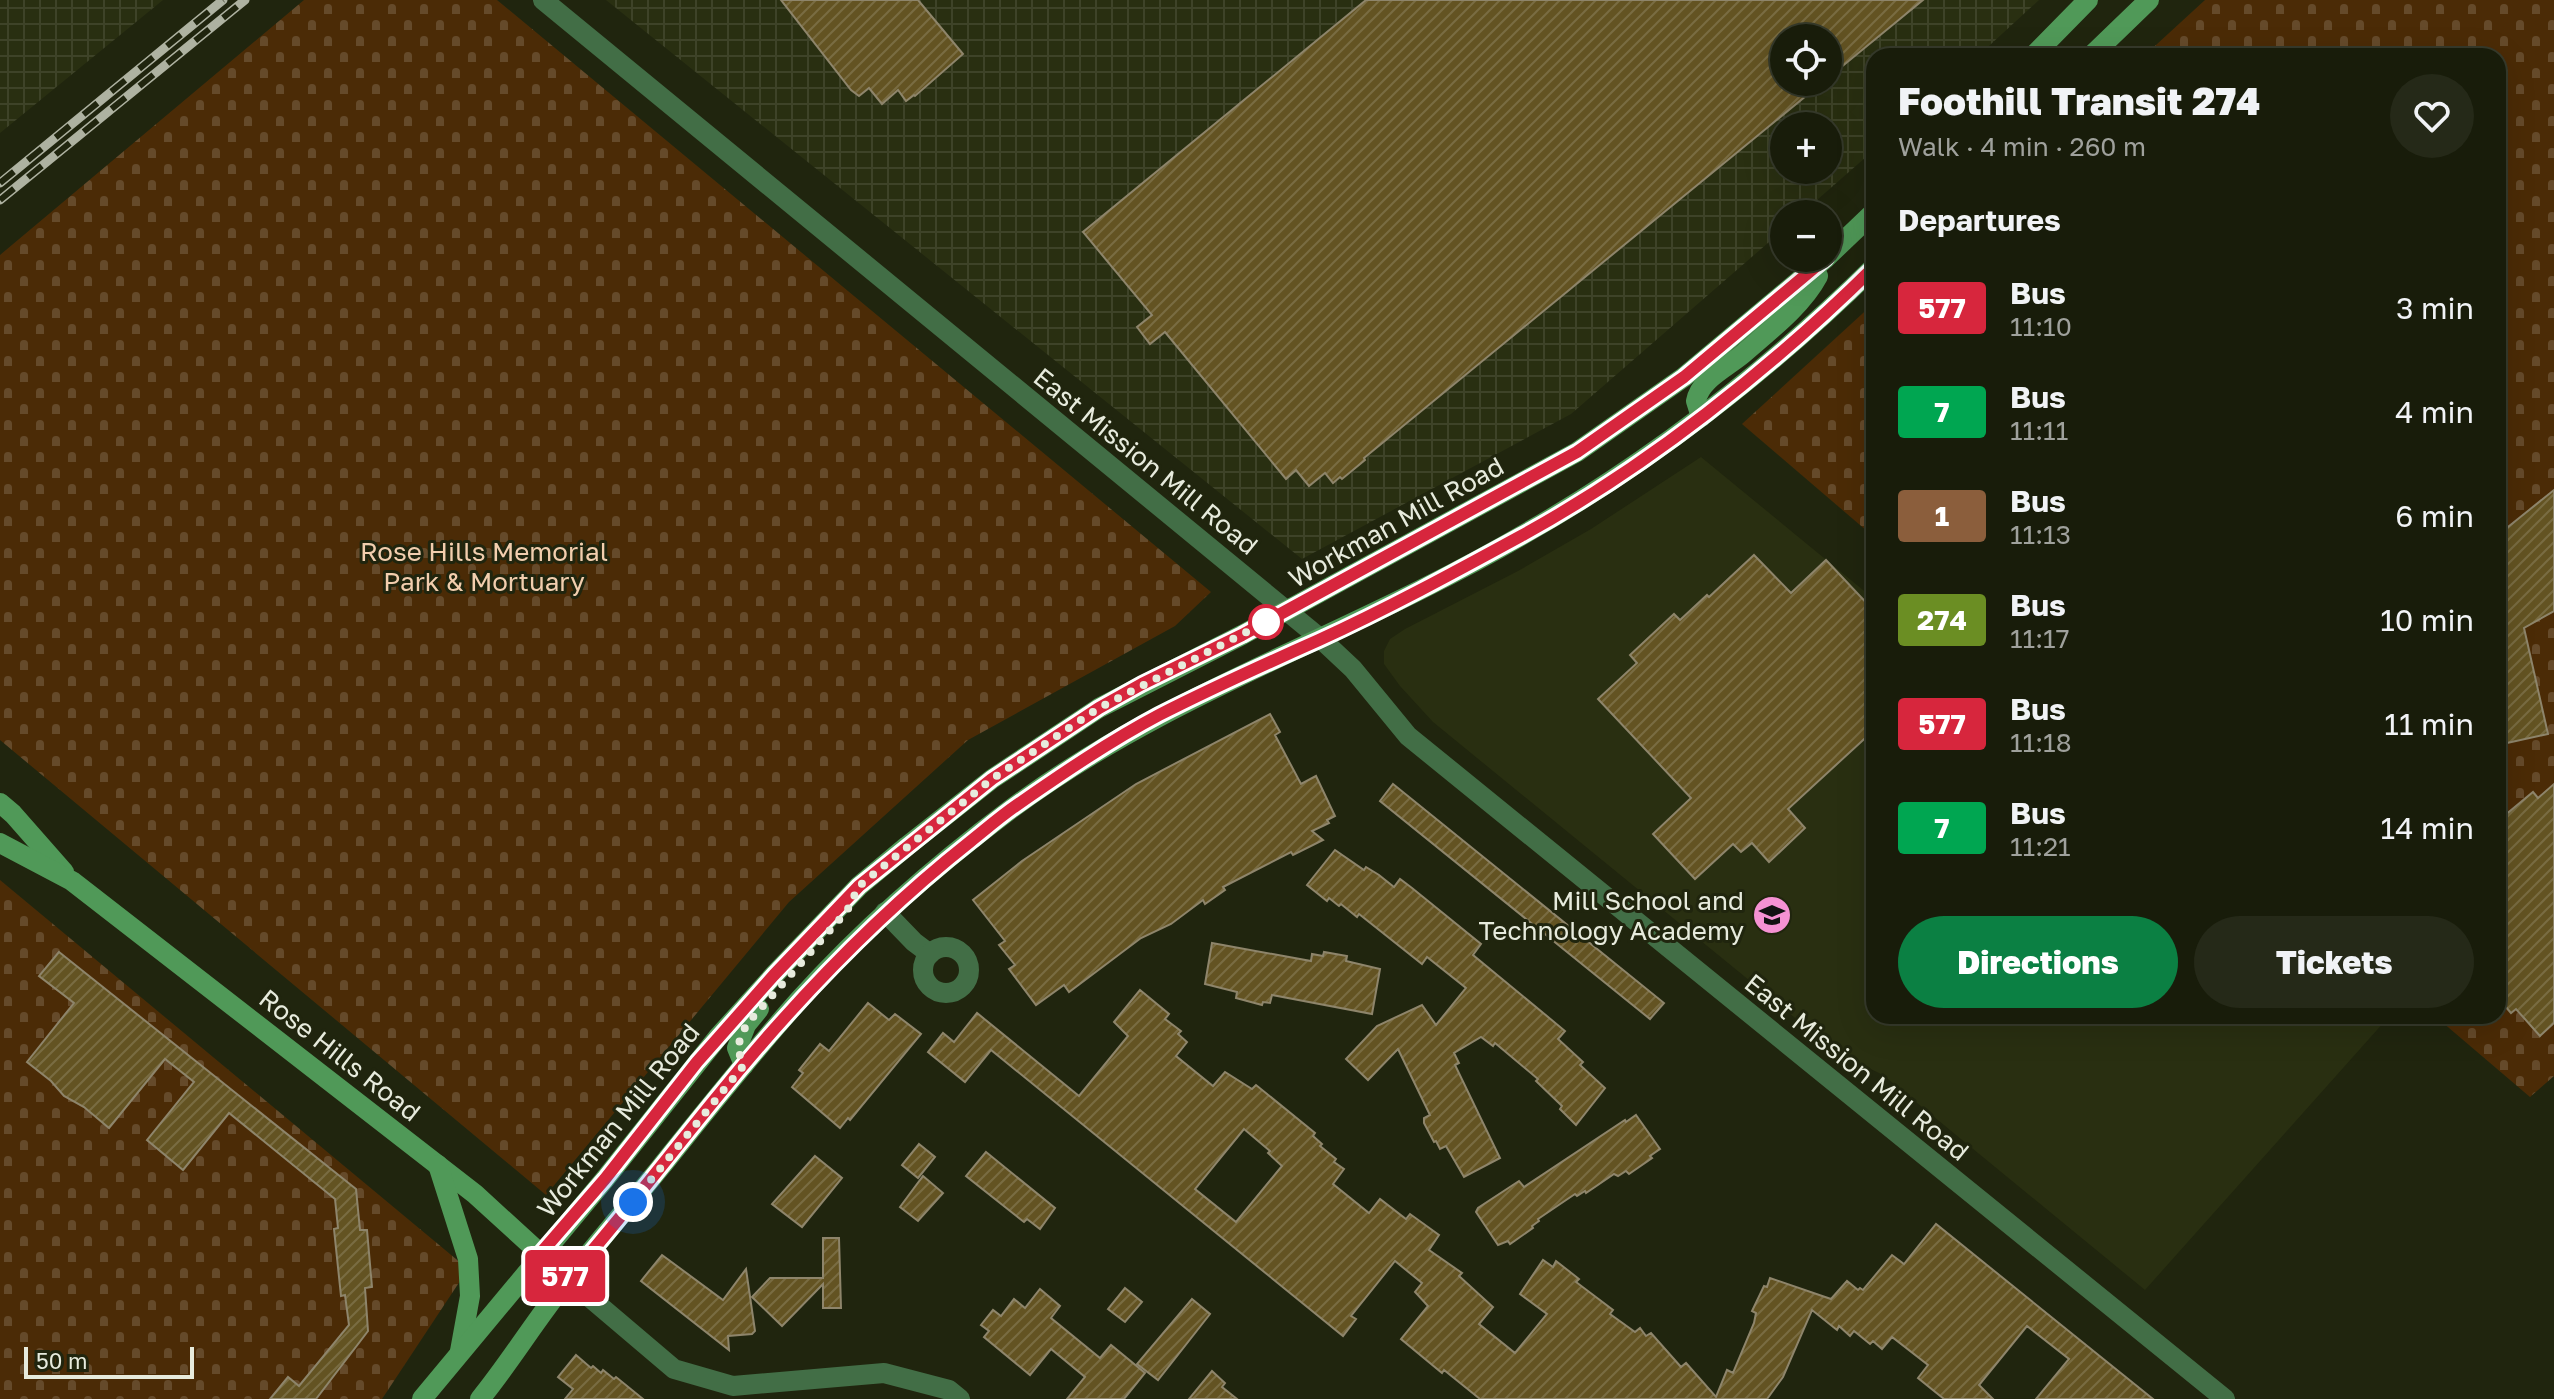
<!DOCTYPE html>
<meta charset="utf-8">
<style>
body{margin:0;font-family:"Golos Text",sans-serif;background:#252918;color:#f1f3f6;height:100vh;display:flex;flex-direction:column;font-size:30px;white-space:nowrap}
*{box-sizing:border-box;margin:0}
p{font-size:26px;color:#9fa19c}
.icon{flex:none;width:44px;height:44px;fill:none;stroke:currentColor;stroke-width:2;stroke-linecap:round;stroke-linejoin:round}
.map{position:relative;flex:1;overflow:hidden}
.side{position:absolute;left:1866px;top:48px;width:640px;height:976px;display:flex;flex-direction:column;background:#181c0a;border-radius:24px;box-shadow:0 8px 32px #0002,0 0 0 2px #363a2b}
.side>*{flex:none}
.badge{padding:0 16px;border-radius:6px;font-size:28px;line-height:52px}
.controls{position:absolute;left:1770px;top:24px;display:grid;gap:16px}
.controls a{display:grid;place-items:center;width:72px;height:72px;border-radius:50%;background:#181c0a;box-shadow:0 8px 32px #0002,0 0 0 2px #363a2b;font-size:40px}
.scale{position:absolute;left:24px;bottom:20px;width:170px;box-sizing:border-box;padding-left:8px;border:4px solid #e7ebdd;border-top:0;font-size:22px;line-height:28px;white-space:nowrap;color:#e7ebdd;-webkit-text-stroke:6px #20250e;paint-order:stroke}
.you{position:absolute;width:40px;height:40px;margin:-20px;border:6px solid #fff;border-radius:50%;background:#1a73e8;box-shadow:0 0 0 12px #1a73e833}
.map>.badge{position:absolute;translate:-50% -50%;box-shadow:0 0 0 4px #fff}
h2{padding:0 32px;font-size:30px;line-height:72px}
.round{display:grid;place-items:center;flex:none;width:84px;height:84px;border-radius:42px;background:#252918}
.headline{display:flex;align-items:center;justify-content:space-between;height:136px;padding:0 32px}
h1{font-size:38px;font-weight:800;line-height:60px}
.action{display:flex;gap:16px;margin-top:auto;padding:16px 32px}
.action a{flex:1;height:92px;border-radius:48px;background:#0b8043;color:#fff;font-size:32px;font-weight:800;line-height:92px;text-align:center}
.action a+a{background:#252918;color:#f1f3f6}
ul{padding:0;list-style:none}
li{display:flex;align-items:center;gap:24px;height:104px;padding:0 32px}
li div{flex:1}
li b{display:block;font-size:30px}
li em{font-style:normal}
li .badge{min-width:88px;font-weight:700;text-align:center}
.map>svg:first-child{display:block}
.built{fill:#292f11}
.industrial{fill:url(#industrial-grid);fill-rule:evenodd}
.cemetery{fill:url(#cemetery-stones)}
.building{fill:url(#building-hatch);stroke:#8e856b;stroke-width:2;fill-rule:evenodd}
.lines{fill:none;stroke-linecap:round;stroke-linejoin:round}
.minor{stroke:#426e46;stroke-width:20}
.secondary{stroke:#509958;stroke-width:20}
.rail-casing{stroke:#aeb2a1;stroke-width:9}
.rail{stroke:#20250e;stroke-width:6;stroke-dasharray:18;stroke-linecap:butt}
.line-casing{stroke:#fff;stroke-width:18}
.line{stroke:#d7263d;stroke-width:12}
.walk{stroke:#e7ebdd;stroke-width:8;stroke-dasharray:0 14.4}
.stop-dot{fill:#fff;stroke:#d7263d;stroke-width:4}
.labels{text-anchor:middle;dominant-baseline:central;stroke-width:6;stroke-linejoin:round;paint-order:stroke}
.street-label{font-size:26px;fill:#e7ebdd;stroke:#20250e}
.park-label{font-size:26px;fill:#f2ceae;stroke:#20250e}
.poi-label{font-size:26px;fill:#e7ebdd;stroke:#20250e;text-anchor:end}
</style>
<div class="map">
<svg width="2554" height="1399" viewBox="0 0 2554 1399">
<defs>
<pattern id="industrial-grid" width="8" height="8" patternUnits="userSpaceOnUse" patternTransform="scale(2)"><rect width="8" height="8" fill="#292f11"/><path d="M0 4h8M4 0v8" fill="none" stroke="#3e4328"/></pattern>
<pattern id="cemetery-stones" width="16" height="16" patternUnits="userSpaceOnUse" patternTransform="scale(2)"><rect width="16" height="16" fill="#4b2b06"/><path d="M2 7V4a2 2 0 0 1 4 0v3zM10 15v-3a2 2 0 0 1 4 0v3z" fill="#654a2a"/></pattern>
<pattern id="building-hatch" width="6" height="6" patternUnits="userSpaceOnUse" patternTransform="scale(2)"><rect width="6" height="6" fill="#635322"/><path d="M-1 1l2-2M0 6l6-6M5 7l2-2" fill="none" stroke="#796c42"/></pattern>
</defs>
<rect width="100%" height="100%" fill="#20250e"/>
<!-- built -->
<path class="built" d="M1701 457 1874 599V1016H2379L2385 1021 2145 1290 1883 1075 1838 1053 1433 722 1400 686 1384 664V651L1390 639 1405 629 1518 571 1591 529Z"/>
<!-- industrial -->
<g class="industrial">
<path d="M0 0H163L0 133Z"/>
<path d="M606 0H2039L1978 56H1874V150L1801 214H1784V229L1571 414 1302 559ZM1784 38H1828V82H1784ZM1784 126H1828V170H1784Z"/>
</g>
<!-- cemetery -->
<g class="cemetery">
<path d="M304 0H497L1211 592 1175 626 968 740 789 902 546 1195 0 740V255Z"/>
<path d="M2205 0H2554V1076L2530 1097 2435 1016H2498V56H2144Z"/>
<path d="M1874 303V537L1742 424Z"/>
<path d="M0 880 468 1269 382 1399H0Z"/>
</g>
<!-- building -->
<g class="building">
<path d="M781 0H918L963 54 915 96 914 95 906 101 898 90 882 104 869 88 859 96 851 90Z"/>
<path d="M1366 0H1923L1828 78V38H1784V82H1823L1364 458 1365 460 1342 479 1340 477 1333 483 1325 473 1309 486 1296 470 1286 479 1165 332 1150 344 1137 327 1152 315 1083 232Z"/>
<path d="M2554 490V611L2524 628 2548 734 2498 745V535Z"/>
<path d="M1754 555 1791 593 1826 560 1874 611V730L1788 809 1805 828 1769 862 1752 843 1741 852 1733 844 1695 879 1653 834 1691 798 1598 699 1637 663 1630 655 1674 614 1680 620 1707 595 1709 597Z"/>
<path d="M1270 714 1280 732 1275 735 1301 784 1316 776 1335 816 1327 820 1329 823 1312 831 1323 840 1293 855 1291 852 1223 887 1225 890 1205 904 1203 900 1171 924 1141 938 1069 992 1064 985 1036 1005 1009 969 1015 965 999 945 1005 941 973 900 1022 861 1136 784Z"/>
<path d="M1393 784 1664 1003 1650 1019 1380 801Z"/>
<path d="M2554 784V1023L2540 1036 2516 1009 2511 1013 2498 998V821L2533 792 2538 798Z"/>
<path d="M1335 850 1364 870 1366 867 1379 875 1394 887 1400 879 1412 888 1481 944 1473 955 1565 1031 1558 1039 1583 1062 1580 1065 1605 1088 1576 1125 1560 1109 1562 1106 1536 1081 1538 1079 1495 1043 1493 1046 1481 1037 1454 1053 1459 1063 1455 1065 1500 1158 1464 1177 1446 1146 1440 1149 1436 1141 1434 1142 1424 1123V1118L1430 1115 1398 1049 1368 1080 1346 1059 1377 1026 1422 1005 1436 1025 1466 988 1427 957 1422 964 1359 914 1357 917 1341 904 1339 906 1329 898 1327 901 1307 885Z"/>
<path d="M1212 943 1311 961 1312 954 1323 956 1324 952 1347 956 1346 961 1380 969 1372 1014 1272 995 1270 1003 1263 1002 1262 1005 1236 998 1237 992 1205 984Z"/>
<path d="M59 952 356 1189 360 1230H367L372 1287 365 1288 368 1331 316 1399H270L288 1377 299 1386 349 1325 345 1295 341 1296 334 1229 338 1228 335 1199 229 1113 183 1170 147 1140 194 1082 165 1059 109 1128 84 1107 64 1096 51 1081 27 1062 74 1003 39 976Z"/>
<path d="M1140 990 1169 1014 1165 1019 1181 1031 1178 1034 1187 1042 1176 1056 1213 1086 1225 1072 1252 1089 1256 1085 1315 1133 1313 1136 1322 1144 1320 1146 1336 1159 1334 1162 1344 1169 1333 1184 1369 1213 1380 1199 1406 1219 1410 1214 1439 1235 1429 1250 1462 1273 1459 1276 1493 1307 1479 1324 1515 1353 1547 1314 1520 1294 1543 1260 1553 1267 1556 1261 1579 1279 1576 1282 1613 1310 1610 1314 1635 1332 1640 1328 1646 1336 1651 1333 1681 1367 1686 1363 1716 1397 1727 1370 1733 1373 1754 1323 1756 1313 1752 1311 1764 1286 1767 1287 1770 1278 1831 1299 1847 1281 1858 1290 1860 1288 1863 1290 1892 1255 1904 1264 1936 1224 2153 1399H2036L2069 1359 2027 1326 1979 1385 1993 1399H1944L1918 1378 1928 1365 1892 1337 1882 1349 1873 1341 1870 1344 1854 1331 1850 1336 1839 1326 1837 1330 1812 1310 1783 1377 1767 1399H1480L1444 1370 1442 1373 1401 1339 1428 1306 1415 1292 1422 1283 1395 1261 1351 1316 1356 1319 1343 1336 991 1050 965 1082 928 1052 943 1033 954 1042 977 1013 1079 1096 1128 1036 1114 1022ZM1244 1129 1270 1151 1268 1153 1282 1166 1236 1222 1195 1189Z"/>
<path d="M868 1003 889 1020 895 1014 921 1034 850 1120 848 1118 840 1128 792 1087 803 1073 799 1070 820 1044 829 1051Z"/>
<path d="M1636 1115 1660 1149 1650 1156 1652 1158 1629 1174 1626 1171 1618 1176 1614 1174 1586 1193 1585 1191 1577 1196 1575 1194 1538 1219 1539 1221 1532 1226 1533 1228 1510 1244 1508 1241 1498 1245 1476 1212 1478 1208 1519 1181 1524 1187 1625 1120 1626 1122Z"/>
<path d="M919 1144 935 1157 918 1178 902 1165Z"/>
<path d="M986 1152 1055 1208 1040 1229 1027 1219 1024 1222 966 1176Z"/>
<path d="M815 1156 842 1178 802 1227 772 1204Z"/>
<path d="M923 1176 943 1193 918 1221 900 1207Z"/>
<path d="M823 1238H839L841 1308H823V1284L782 1326 752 1297 770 1278H823Z"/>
<path d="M662 1255 723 1300 746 1269 755 1331 752 1334 728 1336 729 1350 641 1281Z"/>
<path d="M1125 1288 1142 1302 1125 1322 1108 1309Z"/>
<path d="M1040 1289 1060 1306 1051 1318 1100 1358 1111 1345 1145 1373 1124 1399H1067L1085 1377 1051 1349 1030 1375 984 1337 989 1331 981 1325 993 1310 1001 1316 1014 1299 1025 1308Z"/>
<path d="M1192 1299 1210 1314 1158 1380 1137 1364Z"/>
<path d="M576 1355 591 1368 593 1366 601 1373 603 1370 614 1379 616 1377 643 1399H565L573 1389 558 1377Z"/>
<path d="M1212 1371 1225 1383 1222 1387 1237 1399H1189Z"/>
</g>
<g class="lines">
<!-- minor -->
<g class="minor">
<path d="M543 0 1321 639 1353 669 1408 736 2225 1399"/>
<path d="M885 912 914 942 930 954"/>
<circle cx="946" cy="970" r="23"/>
<path d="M568 1279 674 1369 733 1386 884 1373 949 1390 960 1399"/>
</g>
<!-- secondary -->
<g class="secondary">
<path d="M2033 56 2088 0"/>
<path d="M2091 56 2149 0"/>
<path d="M1828 256 1874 212"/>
<path d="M1701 417 1696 401C1700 379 1728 367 1744 353 1769 331 1802 306 1818 276"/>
<path d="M0 803 13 814 64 872"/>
<path d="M0 843 72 881 475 1194 568 1279"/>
<path d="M744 1065 737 1048 746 1025 759 1009"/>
<path d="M438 1165 468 1259 470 1296 460 1351"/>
<path d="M422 1399 605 1179 718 1037 774 975 859 886 907 846 992 779 1099 708 1242 635 1577 452 1684 377 1826 258"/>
<path d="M480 1399C511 1361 536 1319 567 1281 597 1243 629 1206 660 1168 706 1111 751 1054 800 999 863 929 935 866 1011 809 1168 692 1358 632 1526 533 1653 460 1770 369 1874 267"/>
</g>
<defs>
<g id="rail">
<path d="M0 183 223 0"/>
<path d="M0 200 245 0"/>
</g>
</defs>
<!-- rail casing -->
<use href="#rail" class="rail-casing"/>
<!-- rail -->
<use href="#rail" class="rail"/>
</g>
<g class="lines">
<defs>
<path id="line" d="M1826 258 1684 377 1577 452 1242 635 1142 684 1099 708 992 779 859 886 774 975 697 1062 605 1179 540 1254 568 1279C620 1220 667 1158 717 1097 793 1003 876 916 971 841 986 829 1001 816 1017 805 1063 773 1110 741 1159 715 1212 688 1265 664 1319 640 1387 609 1455 572 1521 536 1647 467 1772 368 1874 267"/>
</defs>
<!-- line casing -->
<use href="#line" class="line-casing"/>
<!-- line -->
<use href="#line" class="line"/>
<!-- walk -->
<path class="walk" d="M633 1202 744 1065 737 1048 746 1025 847 911 859 886 992 779 1099 708 1266 622"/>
</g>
<!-- icons -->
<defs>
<symbol id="school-disc" viewBox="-11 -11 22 22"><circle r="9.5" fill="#f591d3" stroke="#20250e"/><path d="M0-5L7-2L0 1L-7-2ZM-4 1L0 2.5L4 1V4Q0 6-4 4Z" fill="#111"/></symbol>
</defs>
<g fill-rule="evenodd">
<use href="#school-disc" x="1750" y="893" width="44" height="44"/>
</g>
<!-- markers -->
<circle class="stop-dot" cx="1266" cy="622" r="16"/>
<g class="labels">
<!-- street labels -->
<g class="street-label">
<text transform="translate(1146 461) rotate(39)">East Mission Mill Road</text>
<text transform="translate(1396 522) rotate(-29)">Workman Mill Road</text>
<text transform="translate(340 1055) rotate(38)">Rose Hills Road</text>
<text transform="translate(1857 1067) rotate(39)">East Mission Mill Road</text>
<text transform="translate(618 1120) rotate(-51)">Workman Mill Road</text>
</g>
<!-- park labels -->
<g class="park-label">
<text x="484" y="551">Rose Hills Memorial<tspan x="484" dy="30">Park &amp; Mortuary</tspan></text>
</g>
<!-- poi labels -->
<g class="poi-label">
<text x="1744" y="900">Mill School and<tspan x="1744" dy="30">Technology Academy</tspan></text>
</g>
</g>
</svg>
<div class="controls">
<a><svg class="icon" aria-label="locate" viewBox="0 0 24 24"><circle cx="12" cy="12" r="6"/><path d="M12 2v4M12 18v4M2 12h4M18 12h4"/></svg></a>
<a>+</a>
<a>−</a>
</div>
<div class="scale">50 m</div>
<div class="you" style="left:633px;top:1202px"></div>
<b class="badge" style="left:565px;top:1276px;background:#d7263d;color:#fff">577</b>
<section class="side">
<div class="headline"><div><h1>Foothill Transit 274</h1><p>Walk · 4 min · 260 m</p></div><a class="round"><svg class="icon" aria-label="heart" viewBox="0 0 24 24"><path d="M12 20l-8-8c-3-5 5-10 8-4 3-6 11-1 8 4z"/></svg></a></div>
<h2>Departures</h2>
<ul>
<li><span class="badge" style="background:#d7263d;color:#fff">577</span><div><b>Bus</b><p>11:10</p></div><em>3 min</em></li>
<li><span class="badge" style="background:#00a651;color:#fff">7</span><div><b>Bus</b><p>11:11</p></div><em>4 min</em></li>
<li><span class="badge" style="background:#8b5e3c;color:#fff">1</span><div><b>Bus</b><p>11:13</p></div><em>6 min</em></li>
<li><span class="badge" style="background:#6b8e23;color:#fff">274</span><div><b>Bus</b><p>11:17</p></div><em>10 min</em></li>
<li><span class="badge" style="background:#d7263d;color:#fff">577</span><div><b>Bus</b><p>11:18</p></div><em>11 min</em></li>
<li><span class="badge" style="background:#00a651;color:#fff">7</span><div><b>Bus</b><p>11:21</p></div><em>14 min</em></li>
</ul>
<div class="action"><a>Directions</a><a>Tickets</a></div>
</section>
</div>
